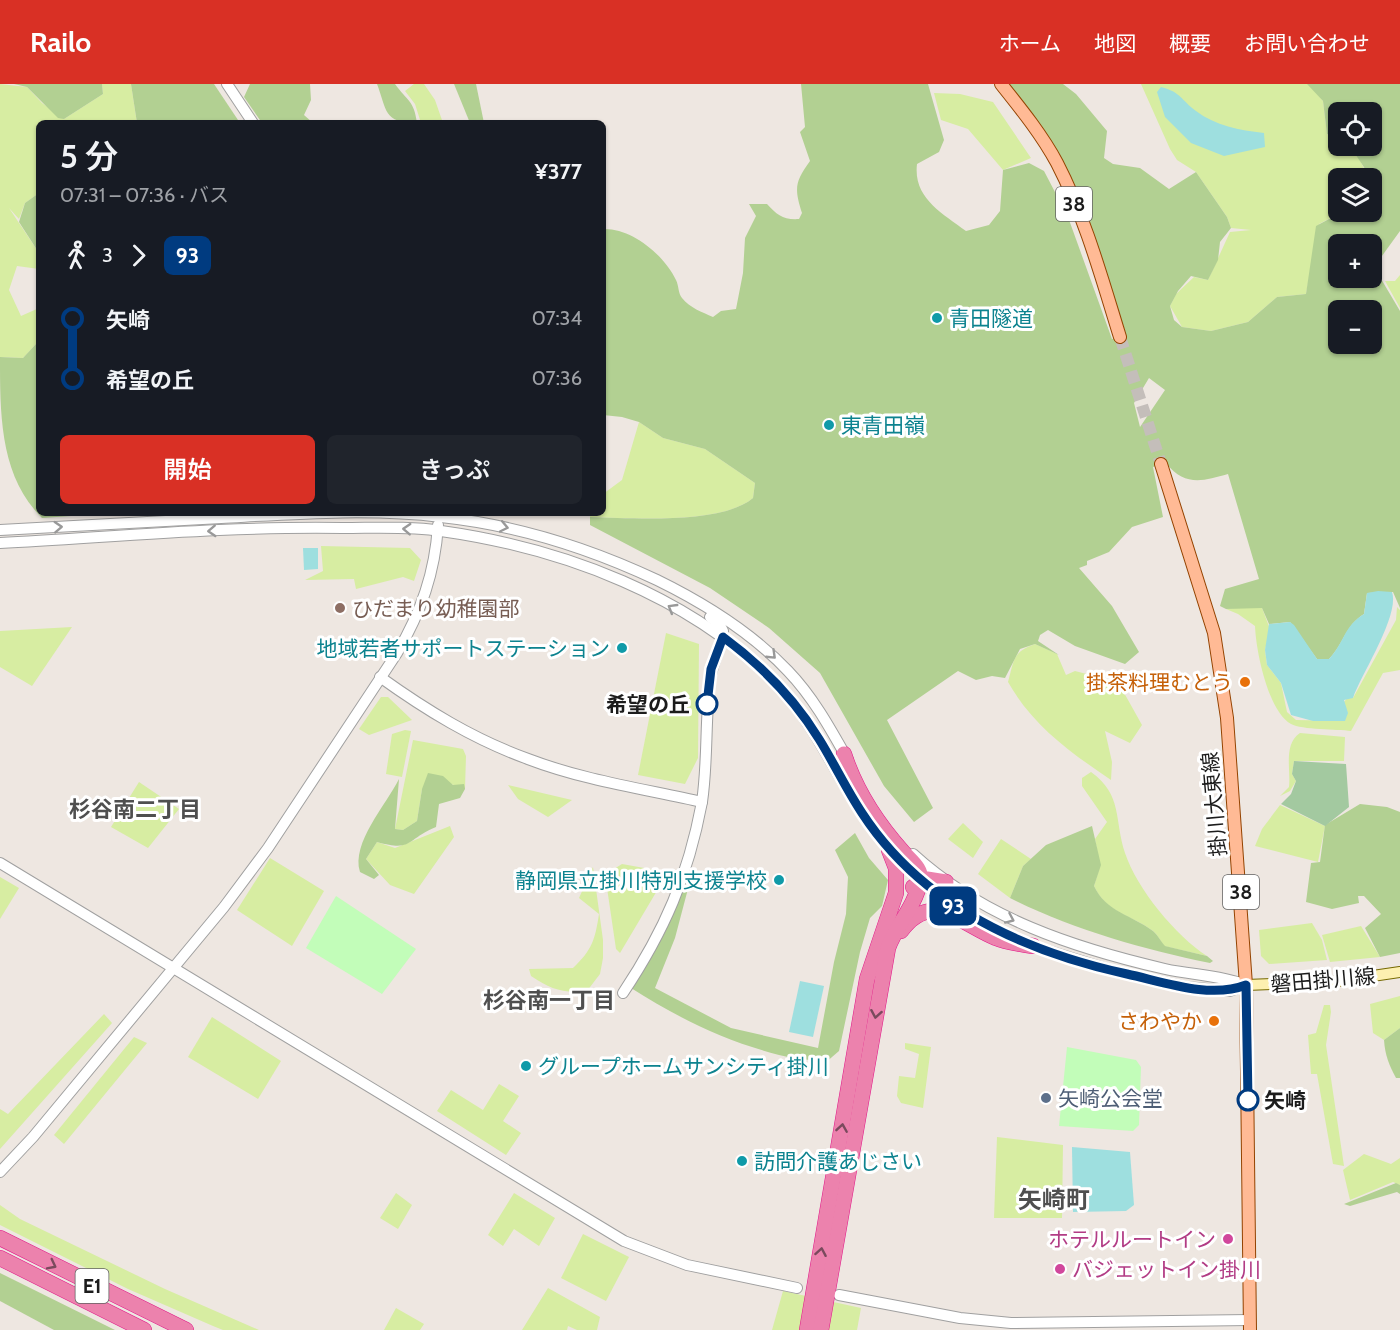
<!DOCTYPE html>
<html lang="ja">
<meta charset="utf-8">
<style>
body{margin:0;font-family:Cabin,"Noto Sans JP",sans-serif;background:#20242c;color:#f1f3f6;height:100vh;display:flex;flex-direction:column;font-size:22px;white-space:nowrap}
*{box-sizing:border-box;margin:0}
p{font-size:20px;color:#9ea1a6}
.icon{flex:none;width:33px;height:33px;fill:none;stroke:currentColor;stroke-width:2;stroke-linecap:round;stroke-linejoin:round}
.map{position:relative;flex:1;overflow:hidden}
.side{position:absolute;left:36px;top:36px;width:570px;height:396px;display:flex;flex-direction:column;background:#171b24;border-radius:9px;box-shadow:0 2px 4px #0004}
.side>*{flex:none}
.badge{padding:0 12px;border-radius:9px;font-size:21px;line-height:39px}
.tools{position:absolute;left:1328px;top:18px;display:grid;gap:12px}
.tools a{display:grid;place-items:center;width:54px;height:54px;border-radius:9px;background:#171b24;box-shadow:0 2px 4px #0004;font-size:30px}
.map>.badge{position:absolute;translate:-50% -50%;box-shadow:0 0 0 3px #fff}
.legs{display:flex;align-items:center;gap:9px;height:66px;padding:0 24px;font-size:20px}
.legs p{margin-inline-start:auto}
.overview{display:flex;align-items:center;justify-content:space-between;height:102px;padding:0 24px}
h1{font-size:33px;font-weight:600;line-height:45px}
.action{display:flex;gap:12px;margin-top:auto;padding:12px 24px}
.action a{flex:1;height:69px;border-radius:9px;background:#d93025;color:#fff;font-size:24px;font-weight:600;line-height:69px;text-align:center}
.action a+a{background:#20242c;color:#f1f3f6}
ul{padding:0 24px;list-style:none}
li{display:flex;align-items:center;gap:21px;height:60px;font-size:22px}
li i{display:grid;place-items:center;width:9px;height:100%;margin:0 8px;background:currentColor}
li i::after{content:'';width:15px;height:15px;margin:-8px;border:4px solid;border-radius:50%;background:#171b24}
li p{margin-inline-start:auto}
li:first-child i{background:linear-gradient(#0000 50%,currentColor 0)}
li:last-child i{background:linear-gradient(currentColor 50%,#0000 0)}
header{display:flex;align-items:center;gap:36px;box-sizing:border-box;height:84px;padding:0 30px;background:#d93025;color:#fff}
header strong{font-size:28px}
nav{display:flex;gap:33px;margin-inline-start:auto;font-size:21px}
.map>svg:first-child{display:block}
.grass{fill:#d7eda2}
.forest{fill:#b2d092;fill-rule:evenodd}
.cemetery{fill:#a3c9a0}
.park{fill:#c2fdb9}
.water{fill:#9edfdf}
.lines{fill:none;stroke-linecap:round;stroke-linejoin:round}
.primary-tunnel{stroke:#c4beba;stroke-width:12;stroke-dasharray:12 6;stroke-linecap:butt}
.tertiary-casing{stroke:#a0a0a0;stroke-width:12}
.secondary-casing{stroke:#766900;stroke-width:12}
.primary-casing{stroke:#944300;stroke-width:14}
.motorway-casing{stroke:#e11889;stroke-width:16}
.tertiary{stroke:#fff;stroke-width:10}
.secondary{stroke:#fdf0b0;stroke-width:10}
.primary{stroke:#ffba95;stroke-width:12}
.motorway{stroke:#ec82ad;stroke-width:15}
.oneway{stroke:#999}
.oneway2{stroke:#7a4a5d}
.line-1-casing{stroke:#fff;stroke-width:14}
.line-1{stroke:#003b80;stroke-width:9}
.culture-dot{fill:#0f9aa8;stroke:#fff;stroke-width:2}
.education-dot{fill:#8d6e63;stroke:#fff;stroke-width:2}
.food-dot{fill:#e8710a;stroke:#fff;stroke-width:2}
.stop-1-dot{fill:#fff;stroke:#003b80;stroke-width:3}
.service-dot{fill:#5c6f8a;stroke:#fff;stroke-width:2}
.hotel-dot{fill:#d1479c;stroke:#fff;stroke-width:2}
.labels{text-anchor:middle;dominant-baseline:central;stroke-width:6;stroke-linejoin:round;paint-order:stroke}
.shield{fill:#fff;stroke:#606060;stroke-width:1.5}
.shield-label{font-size:20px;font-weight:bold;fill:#1c1c1c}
.culture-label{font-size:21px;fill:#0d838f;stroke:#fff;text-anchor:start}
.education-label{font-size:21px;fill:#785e54;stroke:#fff;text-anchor:start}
.food-label{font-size:21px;fill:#c56008;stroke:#fff;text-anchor:end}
.stop-label{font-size:21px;font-weight:bold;fill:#1c1c1c;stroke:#fff;text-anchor:end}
.street-label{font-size:21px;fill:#1c1c1c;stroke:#fff}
.service-label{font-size:21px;fill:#4e5e75;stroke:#fff;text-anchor:start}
.hotel-label{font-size:21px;fill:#b23c85;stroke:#fff;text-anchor:end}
.neighbourhood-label{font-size:22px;font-weight:bold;fill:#4f4f4f;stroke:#fff}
.quarter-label{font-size:24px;font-weight:bold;fill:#4f4f4f;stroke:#fff}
</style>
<header>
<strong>Railo</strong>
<nav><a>ホーム</a><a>地図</a><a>概要</a><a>お問い合わせ</a></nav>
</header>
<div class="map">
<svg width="1400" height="1246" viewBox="0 0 1400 1246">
<rect width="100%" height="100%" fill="#eee7e1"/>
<!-- grass -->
<g class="grass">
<path d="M0 0 27 3 42 19 64 35 103 10 102 0H131L137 39H39V109L25 119 19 135 9 124 39 169V185L17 182 9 206 21 232 39 224 36 260 23 274 0 273Z"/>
<path d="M414 0H424L435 16 443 39H421L415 20 405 7Z"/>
<path d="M1141 0H1309L1323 17 1327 50 1338 55V62L1353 63 1369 94H1338V128H1342L1319 140 1306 210 1277 213 1248 238 1211 247 1182 243 1170 222 1176 210 1194 193 1208 196 1230 148 1251 146 1231 144 1227 133 1196 88 1177 76 1170 65Z"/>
<path d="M934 9 960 10 993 18 1031 74 1003 86 968 45 941 36Z"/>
<path d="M1400 191V224L1385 197H1395Z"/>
<path d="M639 338 663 354 705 365 755 399 753 414C721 441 632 434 590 433V429H603V410L622 396Z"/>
<path d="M321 462 410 464 421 476 414 497 403 493 356 505 354 495 305 496 323 487Z"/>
<path d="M1244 523 1262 524 1270 545 1265 566 1267 581 1281 599 1287 628 1296 636 1345 637 1344 618 1348 613 1353 614 1396 536 1397 523 1400 526V586L1383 589 1351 647C1337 645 1302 646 1291 640 1268 627 1256 567 1255 542L1238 530 1226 525Z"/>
<path d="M72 543 32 602 0 583V547Z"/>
<path d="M666 549 699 560 698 674 685 700 638 691Z"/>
<path d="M1035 560 1057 570 1066 591 1075 587 1118 598 1142 641 1130 659 1105 647 1112 678 1111 696C1070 668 1033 642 1008 598 1014 577 1012 568 1035 560Z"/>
<path d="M381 613H388L412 636 369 651 359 645Z"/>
<path d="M405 646 411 647 402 693 386 690 392 650Z"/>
<path d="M1300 649 1345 653 1344 677H1294L1292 690 1296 697 1290 707 1280 712 1289 703C1291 686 1283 660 1300 649Z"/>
<path d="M413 656 463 665 466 672 465 705 448 699 422 705 417 737 403 746 395 745Z"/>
<path d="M1091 688C1123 711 1114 736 1125 769 1137 805 1176 852 1207 872L1164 862C1161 858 1158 851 1153 847 1132 831 1106 829 1094 802L1100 782 1095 755 1107 738 1082 702V694Z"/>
<path d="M139 698 179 725 148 764 111 743Z"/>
<path d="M508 701 572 716 548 733 518 715Z"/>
<path d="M1280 721 1325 742 1318 778 1255 762 1262 745Z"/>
<path d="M963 739 983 758 973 774 948 755Z"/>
<path d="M450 742 454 753 414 810 390 801 366 775 377 758 395 764Z"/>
<path d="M1001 755 1031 775 1023 782 1010 814 978 790Z"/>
<path d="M270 774 324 807 292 862 237 826Z"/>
<path d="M622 780 661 787 658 805 620 869 616 865 606 797 614 785Z"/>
<path d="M593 783 603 856V874L600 890 587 907C563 910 551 905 531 892L529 885 573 884C592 866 595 856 599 830L579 814Z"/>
<path d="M0 793 19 804 0 835Z"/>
<path d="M1312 839 1322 856 1327 876 1269 880 1261 872 1259 846Z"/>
<path d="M1361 842 1380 873 1330 878 1322 851Z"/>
<path d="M1400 912V944L1384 956 1373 949 1370 920Z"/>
<path d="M1324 921H1330L1331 928 1326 961 1344 1082 1333 1080 1317 990H1311L1308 951 1316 949Z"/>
<path d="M104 930 112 939 0 1065V1025L8 1030Z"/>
<path d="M212 933 281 977 258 1015 188 973Z"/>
<path d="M134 953 147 959 64 1060 54 1051Z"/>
<path d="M905 959 931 963 923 1024 901 1019 897 1012 899 992 915 994 919 970 905 965Z"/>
<path d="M499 1000 519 1012 503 1037 521 1049 506 1071 437 1027 451 1006 483 1026Z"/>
<path d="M997 1053 1063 1061 1062 1134H994Z"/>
<path d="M1364 1070 1391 1080 1400 1074V1101L1393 1098 1350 1116 1343 1086Z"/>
<path d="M396 1109 412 1121 398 1145 380 1134Z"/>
<path d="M514 1109 555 1134 539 1162 514 1145 503 1162 488 1151Z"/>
<path d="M0 1121 20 1135 165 1205 259 1246H223L213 1242 128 1205 0 1141Z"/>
<path d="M583 1150 629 1173 606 1217 561 1194Z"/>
<path d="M548 1204 600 1233 597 1246H577L568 1242 567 1246H522Z"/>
<path d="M783 1207 861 1224 857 1246H772Z"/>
<path d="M396 1224 424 1240 420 1246H384Z"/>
</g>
<!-- forest -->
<g class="forest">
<path d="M14 0H102L103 10 64 35 58 34 27 3Z"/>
<path d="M131 0H214L240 39H137Z"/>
<path d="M250 0H310L311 16 304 31 313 39H262L244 13Z"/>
<path d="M377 0H395C407 17 414 16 417 39 383 39 387 26 377 0Z"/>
<path d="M454 0H476L484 39H470Z"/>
<path d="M801 0H928L944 56 939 68 917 80C913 114 942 129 966 147L989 141 1000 127 1003 86 1029 79 1044 87 1068 133 1112 255 1126 250 1082 116 1007 0H1063L1076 10 1107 47 1104 74 1113 80 1140 84 1169 105 1196 88 1227 133 1231 144 1220 158 1218 176 1208 196 1191 192 1178 207 1170 222 1174 236 1182 243 1211 247 1248 238 1277 213 1306 210 1316 142 1342 128H1371V111L1376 108 1371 94 1350 62H1371V28H1338V55L1327 50 1323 17 1307 0H1400V147L1374 183 1400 227V524L1393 508 1367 509 1364 530C1345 542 1344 559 1329 575H1317L1290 538 1269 540 1262 524 1226 525 1220 522 1225 505 1259 495 1228 390C1203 397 1185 403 1166 379L1153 383 1163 433 1132 443 1109 468 1087 477V481L1079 484 1112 522 1139 568 1125 580 1075 562 1048 546 1040 551 1038 557 1059 571 1035 560 1020 565 1005 594 992 592 976 596 958 587 887 636 933 724 914 738 884 702 820 589 769 544 710 504 590 441V433C632 434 721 441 753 414L755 399 705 365 663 354 639 338 622 333 603 331V145C632 144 664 171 676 196 679 202 678 209 682 214 690 224 702 228 713 233L721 227 736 225 743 189 745 154 756 132 749 120H767C777 131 783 136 799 135L802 129C794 104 795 98 810 77L800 48 805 43ZM1338 160H1371V194H1338ZM1338 226H1371V260H1338ZM1149 294 1165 306 1140 343 1134 319Z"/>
<path d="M39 109V169L19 138 25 119Z"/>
<path d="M39 240V429H115L42 434C0 392 0 332 0 273L23 274 36 260Z"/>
<path d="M428 689 443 692 453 701 464 700 465 705 460 714 439 720 436 743C405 756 413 768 377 758L366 775 379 791 374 795 360 788C351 759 386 721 399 695L395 745 403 746 417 737 422 705Z"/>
<path d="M1360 720 1387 723 1400 728V869L1380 873 1365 844 1381 830 1364 812H1358L1359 819 1332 825 1306 818 1311 779 1320 778 1325 741Z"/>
<path d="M1092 742 1101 781 1094 802C1106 828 1132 831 1153 847 1158 851 1161 858 1165 862L1207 872 1213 877 1210 879C1142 865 1072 845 1010 814L1023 782 1046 761Z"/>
<path d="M855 749 869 774 888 796 882 822 870 834 860 868 839 967 825 979C810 975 794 975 779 971 725 957 678 934 631 904L684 799 689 801 675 854 655 904 731 944 818 964 834 878 846 830 848 793 835 766Z"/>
<path d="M1400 944V994H1396C1389 981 1385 971 1384 956Z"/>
<path d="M1396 1099 1400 1101V1110L1397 1108 1350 1122 1344 1120Z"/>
<path d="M0 1189 115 1246H54L0 1217Z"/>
</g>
<!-- cemetery -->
<path class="cemetery" d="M1294 677 1346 680 1349 723 1325 742 1281 720 1291 710 1296 697 1292 690Z"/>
<!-- park -->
<g class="park">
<path d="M336 812 416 865 382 910 306 864Z"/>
<path d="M1067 963 1136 976 1141 983 1139 1041 1133 1047 1059 1042Z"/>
</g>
<!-- water -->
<g class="water">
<path d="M1161 3C1181 8 1181 16 1196 27 1216 42 1239 46 1264 49L1265 63 1224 72 1191 59 1165 33 1157 8Z"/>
<path d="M303 464H318V485L304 486Z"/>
<path d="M1378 507 1392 508C1400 531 1362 589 1353 614L1344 616 1348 629 1345 637H1313L1291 631 1281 599 1267 581 1265 566 1269 540 1290 538 1294 541 1317 575H1329C1344 559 1344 542 1364 530L1367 509Z"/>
<path d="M800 897 824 902 813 953 789 948Z"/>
<path d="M1072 1063 1130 1068 1134 1121 1126 1127 1073 1128Z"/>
</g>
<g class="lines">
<!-- primary-tunnel -->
<path class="primary-tunnel" d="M1120 253 1161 380"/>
<defs>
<g id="tertiary">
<path d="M227 0 253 39"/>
<path d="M0 446C74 442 147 438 221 434 293 430 369 424 441 433 516 441 589 464 657 496 704 519 751 548 788 587 813 613 830 644 848 676"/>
<path d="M0 459C114 453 229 442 343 444 375 444 409 442 441 447 562 464 692 512 778 602 815 640 834 688 863 731 893 776 936 816 984 841"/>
<path d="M380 593C426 626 473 655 528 675 583 696 644 705 702 718 708 677 705 637 710 596 712 579 722 563 723 547L720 541 710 533"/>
<path d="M913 770C983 834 1074 864 1165 885 1192 891 1220 891 1246 901"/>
<path d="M0 779 624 1157 687 1181 797 1204"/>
<path d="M1026 860 1117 888 1187 903 1230 907 1246 901"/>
<path d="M623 909C665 846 688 792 702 718"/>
<path d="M0 1088 33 1053 224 823 268 764 397 569C421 528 435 489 438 441"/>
<path d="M839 1211 960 1234 1011 1239 1250 1236"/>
</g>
<path id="secondary" d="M1246 901 1332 898 1400 888"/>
<g id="primary">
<path d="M1001 0C1021 25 1042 51 1057 79 1085 133 1102 195 1120 253"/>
<path d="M1161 380 1214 549 1227 634 1246 901 1250 1246"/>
</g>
<g id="motorway">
<path d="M913 803 927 795 946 798"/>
<path d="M901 847C932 805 961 840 996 854 1007 859 1021 860 1033 862"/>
<path d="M0 1154 186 1246"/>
<path d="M0 1174 144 1246"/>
<path d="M807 1246 867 895 896 809V784L889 766"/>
<path d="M821 1246 888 864C896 842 915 822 920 798 923 785 911 777 903 768 877 739 856 707 844 670"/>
</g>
</defs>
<!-- tertiary casing -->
<use href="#tertiary" class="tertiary-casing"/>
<!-- secondary casing -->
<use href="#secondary" class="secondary-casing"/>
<!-- primary casing -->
<use href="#primary" class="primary-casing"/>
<!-- motorway casing -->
<use href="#motorway" class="motorway-casing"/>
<!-- tertiary -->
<use href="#tertiary" class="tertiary"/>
<!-- secondary -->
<use href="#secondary" class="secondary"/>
<!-- primary -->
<use href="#primary" class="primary"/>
<!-- motorway -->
<use href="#motorway" class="motorway"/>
</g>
<!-- one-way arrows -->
<defs><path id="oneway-chevron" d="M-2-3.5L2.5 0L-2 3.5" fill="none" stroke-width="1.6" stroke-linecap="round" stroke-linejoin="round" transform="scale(1.5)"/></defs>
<g class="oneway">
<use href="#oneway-chevron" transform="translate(58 443) rotate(-3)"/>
<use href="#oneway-chevron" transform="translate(504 443) rotate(12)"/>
<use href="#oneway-chevron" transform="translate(407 445) rotate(-177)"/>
<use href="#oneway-chevron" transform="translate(212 447) rotate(177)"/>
<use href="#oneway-chevron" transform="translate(672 524) rotate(-149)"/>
<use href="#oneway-chevron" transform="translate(772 571) rotate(44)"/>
<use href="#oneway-chevron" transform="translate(1010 835) rotate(24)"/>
</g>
<g class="oneway2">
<use href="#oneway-chevron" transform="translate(876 930) rotate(100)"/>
<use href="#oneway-chevron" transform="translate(842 1044) rotate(-81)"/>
<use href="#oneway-chevron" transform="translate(821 1168) rotate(-80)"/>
<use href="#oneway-chevron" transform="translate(52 1181) rotate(27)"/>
</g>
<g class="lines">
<defs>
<path id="line-1" d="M707 620 711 585 723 553C761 581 794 614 819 655 834 679 846 705 862 729 922 821 1022 867 1127 890 1164 898 1210 915 1246 901L1248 1016"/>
</defs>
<!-- line-1 casing -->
<use href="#line-1" class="line-1-casing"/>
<!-- line-1 -->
<use href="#line-1" class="line-1"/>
</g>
<!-- markers -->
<g class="culture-dot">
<circle cx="937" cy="234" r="6"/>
<circle cx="829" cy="341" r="6"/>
<circle cx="622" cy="564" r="6"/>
<circle cx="779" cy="796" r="6"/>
<circle cx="526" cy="982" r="6"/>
<circle cx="742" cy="1077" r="6"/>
</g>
<circle class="education-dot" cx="340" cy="524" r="6"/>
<g class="food-dot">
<circle cx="1245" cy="598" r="6"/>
<circle cx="1214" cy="937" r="6"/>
</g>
<g class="stop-1-dot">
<circle cx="707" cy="620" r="10"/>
<circle cx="1248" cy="1016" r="10"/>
</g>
<circle class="service-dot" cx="1046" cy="1014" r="6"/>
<g class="hotel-dot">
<circle cx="1228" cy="1155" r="6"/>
<circle cx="1060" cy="1185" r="6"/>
</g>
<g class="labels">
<!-- shield labels -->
<g class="shield">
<rect x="1056" y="103" width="36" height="34" rx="4.5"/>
<rect x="1223" y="791" width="36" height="34" rx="4.5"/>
<rect x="75.5" y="1185" width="33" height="34" rx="4.5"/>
</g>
<g class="shield-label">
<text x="1074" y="120">38</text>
<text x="1241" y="808">38</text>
<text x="92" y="1202">E1</text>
</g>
<!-- culture labels -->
<g class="culture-label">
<text x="949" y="234">青田隧道</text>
<text x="841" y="341">東青田嶺</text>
<text x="610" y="564" text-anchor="end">地域若者サポートステーション</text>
<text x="767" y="796" text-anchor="end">静岡県立掛川特別支援学校</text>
<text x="538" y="982">グループホームサンシティ掛川</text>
<text x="754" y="1077">訪問介護あじさい</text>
</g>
<!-- education labels -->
<g class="education-label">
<text x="352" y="524">ひだまり幼稚園部</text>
</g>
<!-- food labels -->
<g class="food-label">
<text x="1233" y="598">掛茶料理むとう</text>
<text x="1202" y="937">さわやか</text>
</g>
<!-- stop labels -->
<g class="stop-label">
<text x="690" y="620">希望の丘</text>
<text x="1264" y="1016" text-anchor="start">矢崎</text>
</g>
<!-- street labels -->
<g class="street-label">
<text transform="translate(1214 720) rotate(-95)">掛川大東線</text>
<text transform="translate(1323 896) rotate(-5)">磐田掛川線</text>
</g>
<!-- service labels -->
<g class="service-label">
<text x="1058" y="1014">矢崎公会堂</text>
</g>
<!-- hotel labels -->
<g class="hotel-label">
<text x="1216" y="1155">ホテルルートイン</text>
<text x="1072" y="1185" text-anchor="start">バジェットイン掛川</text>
</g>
<!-- neighbourhood labels -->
<g class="neighbourhood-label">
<text x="135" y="725">杉谷南二丁目</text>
<text x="549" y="916">杉谷南一丁目</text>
</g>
<!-- quarter labels -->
<g class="quarter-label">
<text x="1054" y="1115">矢崎町</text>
</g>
</g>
</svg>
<div class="tools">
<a><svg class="icon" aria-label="locate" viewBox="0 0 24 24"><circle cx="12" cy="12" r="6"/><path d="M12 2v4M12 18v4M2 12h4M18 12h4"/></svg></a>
<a><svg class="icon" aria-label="layers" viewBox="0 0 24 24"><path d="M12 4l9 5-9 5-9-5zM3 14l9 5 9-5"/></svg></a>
<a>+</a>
<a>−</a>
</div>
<b class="badge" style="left:953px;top:822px;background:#003b80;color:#fff">93</b>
<section class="side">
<div class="overview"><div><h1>5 分</h1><p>07:31 – 07:36 · バス</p></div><b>¥377</b></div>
<div class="legs"><svg class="icon" aria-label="walk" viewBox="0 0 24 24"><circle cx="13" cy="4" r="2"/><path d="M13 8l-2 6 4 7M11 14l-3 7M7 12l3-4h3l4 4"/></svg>3<svg class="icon" aria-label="forward" viewBox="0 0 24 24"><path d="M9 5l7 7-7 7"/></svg><b class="badge" style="background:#003b80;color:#fff">93</b></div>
<ul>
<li><i style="color:#003b80"></i><b>矢崎</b><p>07:34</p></li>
<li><i style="color:#003b80"></i><b>希望の丘</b><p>07:36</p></li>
</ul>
<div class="action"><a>開始</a><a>きっぷ</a></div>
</section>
</div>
